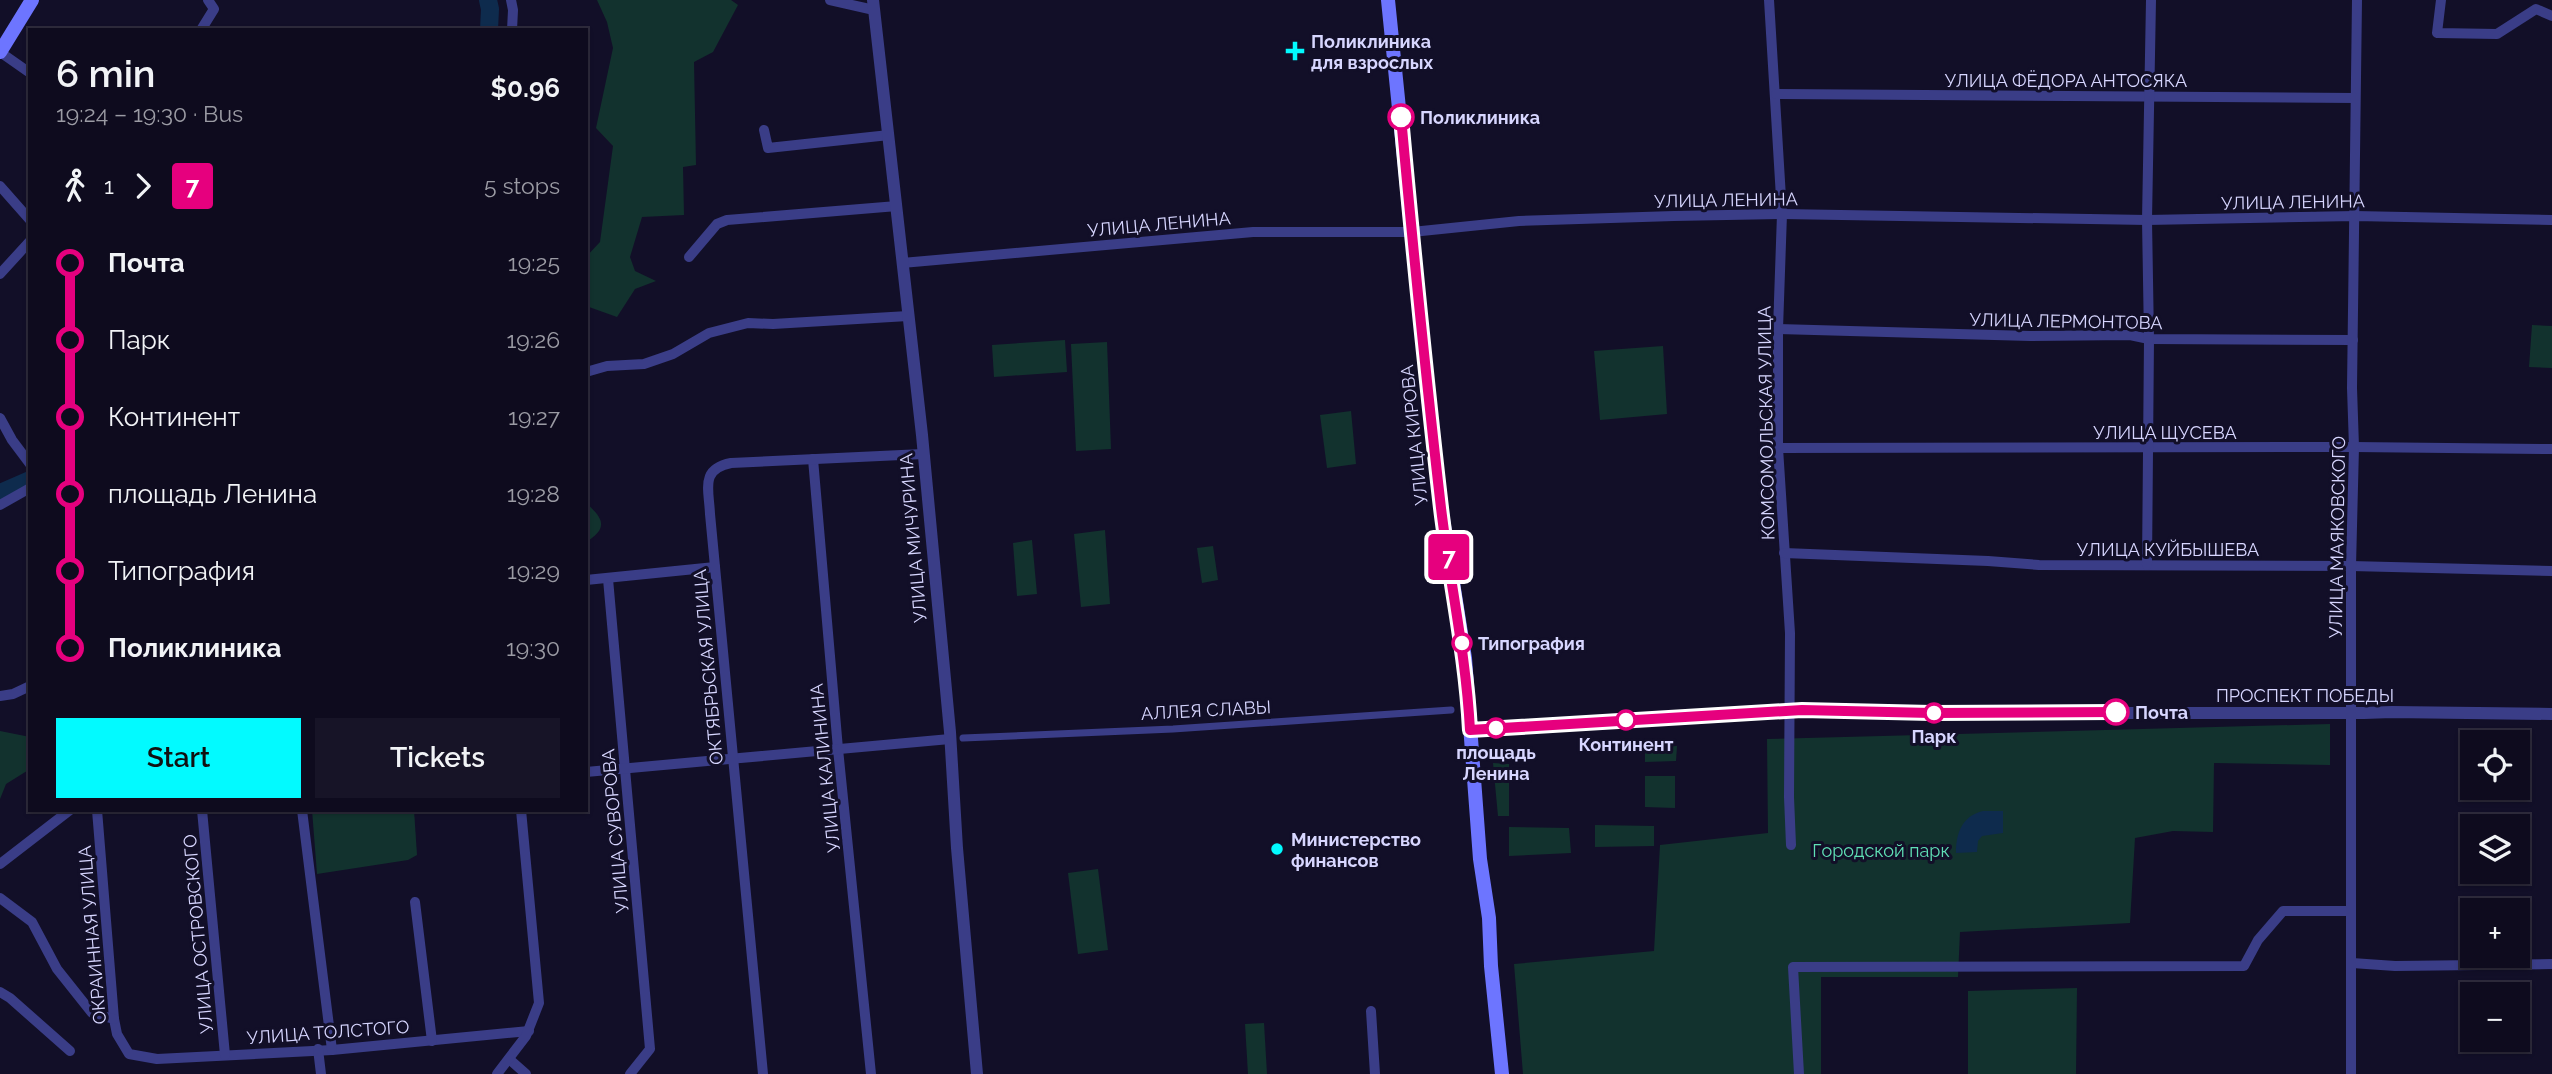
<!DOCTYPE html>
<meta charset="utf-8">
<style>
body{margin:0;font-family:Raleway,sans-serif;background:#171427;color:#f1f3f6;height:100vh;display:flex;flex-direction:column;font-size:26px;white-space:nowrap}
*{box-sizing:border-box;margin:0}
p{font-size:23px;color:#9b9ba4}
.icon{flex:none;width:38px;height:38px;fill:none;stroke:currentColor;stroke-width:2;stroke-linecap:round;stroke-linejoin:round}
.map{position:relative;flex:1;overflow:hidden}
.side{position:absolute;left:28px;top:28px;width:560px;height:784px;display:flex;flex-direction:column;background:#0e0b1e;border-radius:0px;box-shadow:0 2px 5px #0004,0 0 0 2px #2e2b3c}
.side>*{flex:none}
.badge{padding:0 14px;border-radius:5px;font-size:24px;line-height:46px}
.controls{position:absolute;left:2460px;top:730px;display:grid;gap:14px}
.controls a{display:grid;place-items:center;width:70px;height:70px;border-radius:0px;background:#0e0b1e;box-shadow:0 2px 5px #0004,0 0 0 2px #2e2b3c;font-size:35px}
.map>.badge{position:absolute;translate:-50% -50%;box-shadow:0 0 0 4px #fff}
.legs{display:flex;align-items:center;gap:10px;height:77px;padding:0 28px;font-size:23px}
.legs p{margin-inline-start:auto}
.headline{display:flex;align-items:center;justify-content:space-between;height:119px;padding:0 28px}
h1{font-size:38px;font-weight:600;line-height:52px}
.primary-button{display:flex;gap:14px;margin-top:auto;padding:14px 28px}
.primary-button a{flex:1;height:80px;border-radius:0px;background:#02faff;color:#111;font-size:28px;font-weight:600;line-height:80px;text-align:center}
.primary-button a+a{background:#171427;color:#f1f3f6}
ul{padding:0 28px;list-style:none}
li{display:flex;align-items:center;gap:24px;height:77px;font-size:26px}
li i{display:grid;place-items:center;width:10px;height:100%;margin:0 9px;background:currentColor}
li i::after{content:'';width:18px;height:18px;margin:-9px;border:5px solid;border-radius:50%;background:#0e0b1e}
li p{margin-inline-start:auto}
li:first-child i{background:linear-gradient(#0000 50%,currentColor 0)}
li:last-child i{background:linear-gradient(currentColor 50%,#0000 0)}
.map>svg:first-child{display:block}
.green{fill:#12322e}
.water{fill:#0e2b4d}
.lines{fill:none;stroke-linecap:round;stroke-linejoin:round}
.river{stroke:#0e2b4d;stroke-width:18}
.pedestrian{stroke:#3a3d87;stroke-width:7}
.minor{stroke:#3a3d87;stroke-width:10}
.tertiary{stroke:#3a3d87;stroke-width:12}
.secondary{stroke:#6d75ff;stroke-width:14}
.line-1-casing{stroke:#fff;stroke-width:16}
.line-1{stroke:#e6007e;stroke-width:10}
.poi-dot{fill:#02faff;stroke:#120f28;stroke-width:2.5}
.stop-1-dot{fill:#fff;stroke:#e6007e;stroke-width:3.5}
.labels{text-anchor:middle;dominant-baseline:central;stroke-width:6;stroke-linejoin:round;paint-order:stroke}
.poi-label{font-size:18px;font-weight:bold;fill:#d7d6ff;stroke:#120f28;text-anchor:start}
.street-label{font-size:18px;fill:#d7d6ff;stroke:#120f28}
.stop-label{font-size:18px;font-weight:bold;fill:#d7d6ff;stroke:#120f28;text-anchor:start}
.park-label{font-size:18px;fill:#60e1b6;stroke:#120f28}
</style>
<div class="map">
<svg width="2552" height="1074" viewBox="0 0 2552 1074">
<rect width="100%" height="100%" fill="#120f28"/>
<!-- green -->
<g class="green">
<path d="M597 0H731L738 5 713 52 694 62 696 165 683 167 684 215 642 217 630 257 635 271 656 281 635 289 617 317 589 307 586 318V257L600 242 613 146 596 128 613 48 607 22Z"/>
<path d="M2532 325 2552 326V368L2529 367Z"/>
<path d="M1065 340 1067 372 994 377 992 345Z"/>
<path d="M1107 342 1111 449 1076 451 1071 344Z"/>
<path d="M1663 346 1667 414 1600 420 1594 351Z"/>
<path d="M1351 411 1356 464 1327 468 1320 415Z"/>
<path d="M586 503C603 518 609 528 586 542Z"/>
<path d="M1105 530 1110 604 1081 607 1074 534Z"/>
<path d="M1032 540 1037 594 1017 596 1013 543Z"/>
<path d="M1213 546 1218 580 1202 583 1197 548Z"/>
<path d="M2330 724V765L2214 763 2213 832 2173 831 2135 838 2130 923 1960 932 1958 977H1821V1074H1523L1514 964 1654 951 1660 845 1768 833 1767 739Z"/>
<path d="M0 731 30 737V769L6 784 0 799Z"/>
<path d="M1677 746 1676 761 1645 762V748Z"/>
<path d="M1493 763 1509 764V816H1498Z"/>
<path d="M1645 776H1675V808L1645 807Z"/>
<path d="M312 810H414L417 855 408 860 317 874Z"/>
<path d="M1595 825 1654 826V846L1595 847Z"/>
<path d="M1509 827 1569 828 1571 853 1509 856Z"/>
<path d="M1098 869 1108 950 1078 954 1068 873Z"/>
<path d="M2077 988 2076 1074H1968V991Z"/>
<path d="M1264 1023 1267 1074H1248L1245 1024Z"/>
</g>
<!-- water -->
<path class="water" d="M1983 811H2003V833L1982 836 1978 841 1977 852 1956 853C1956 833 1962 816 1983 811Z"/>
<g class="lines">
<!-- river -->
<g class="river">
<path d="M488 0 490 9 489 30"/>
<path d="M0 493 30 480"/>
</g>
<!-- pedestrian -->
<path class="pedestrian" d="M963 738 1173 729 1451 710"/>
<!-- minor -->
<g class="minor">
<path d="M511 0 513 10 512 30"/>
<path d="M830 0 874 10"/>
<path d="M1769 0 1782 214 1778 329V448L1790 633 1789 797 1791 845"/>
<path d="M2441 0 2437 33 2497 34 2536 9 2552 16"/>
<path d="M201 30 214 9 208 0"/>
<path d="M0 52 30 73"/>
<path d="M1776 94 2355 98"/>
<path d="M764 130 768 148 889 135"/>
<path d="M0 186 30 220"/>
<path d="M689 257 717 224 727 220 897 206"/>
<path d="M902 263 1253 232H1412L1519 221 1674 216 1782 214 2147 220 2355 216 2552 220"/>
<path d="M0 274 30 241"/>
<path d="M1778 329 2030 336 2130 335 2149 339 2353 340"/>
<path d="M586 372 607 366 644 364 673 354 709 333 748 323 773 324 908 316"/>
<path d="M0 418 12 440 30 464"/>
<path d="M1778 448 2354 447 2552 449"/>
<path d="M813 459 838 749 871 1074"/>
<path d="M0 505 30 488"/>
<path d="M1784 553 1988 561 2039 565 2351 566 2552 571"/>
<path d="M2147 565 2149 339 2147 220 2151 0"/>
<path d="M608 579 650 1049 630 1074"/>
<path d="M586 580 715 567"/>
<path d="M0 696 13 694 30 686"/>
<path d="M586 772 950 739"/>
<path d="M97 810 114 1019 117 1034 129 1054 157 1059 332 1050 529 1031"/>
<path d="M202 810 225 1055"/>
<path d="M302 810 332 1050"/>
<path d="M0 864 70 810"/>
<path d="M0 898 32 922 57 969 92 1013 114 1019"/>
<path d="M415 902 432 1041"/>
<path d="M2352 963 2395 966 2552 964"/>
<path d="M0 992 10 998 70 1051"/>
<path d="M1371 1011 1375 1074"/>
<path d="M318 1049 321 1074"/>
<path d="M509 1059 526 1074"/>
<path d="M497 1074 526 1036 539 1003 521 810"/>
<path d="M763 1074 710 514C709 489 700 469 731 463L923 454"/>
<path d="M1799 1074 1793 967 2244 966 2258 940 2283 911H2350"/>
<path d="M2351 1074V566L2354 447 2352 388 2357 0"/>
</g>
<!-- tertiary -->
<g class="tertiary">
<path d="M873 0 922 435 950 732 957 848 977 1074"/>
<path d="M1470 730 1802 710 1931 713H2364L2392 712 2552 714"/>
</g>
<!-- secondary -->
<g class="secondary">
<path d="M1388 0 1429 404 1442 513 1465 658 1480 859 1489 918 1491 966 1502 1074"/>
<path d="M0 52 32 0"/>
</g>
</g>
<g class="lines">
<defs>
<path id="line-1" d="M1401 117C1413 248 1426 378 1441 508 1450 583 1466 654 1470 730L1802 710 1931 713 2116 712"/>
</defs>
<!-- line-1 casing -->
<use href="#line-1" class="line-1-casing"/>
<!-- line-1 -->
<use href="#line-1" class="line-1"/>
</g>
<!-- markers -->
<g class="poi-dot">
<path d="M1291.5 40.5h7v7h7v7h-7v7h-7v-7h-7v-7h7z"/>
<circle cx="1277" cy="849" r="7"/>
</g>
<g class="stop-1-dot">
<circle cx="1401" cy="117" r="12"/>
<circle cx="1462" cy="643" r="9"/>
<circle cx="2116" cy="712" r="12"/>
<circle cx="1934" cy="713" r="9"/>
<circle cx="1626" cy="720" r="9"/>
<circle cx="1496" cy="728" r="9"/>
</g>
<g class="labels">
<!-- poi labels -->
<g class="poi-label">
<text x="1311" y="41">Поликлиника<tspan x="1311" dy="21">для взрослых</tspan></text>
<text x="1291" y="839">Министерство<tspan x="1291" dy="21">финансов</tspan></text>
</g>
<!-- street labels -->
<g class="street-label">
<text x="2066" y="80">УЛИЦА ФЁДОРА АНТОСЯКА</text>
<text transform="translate(1726 200) rotate(-1)">УЛИЦА ЛЕНИНА</text>
<text transform="translate(2293 202) rotate(-1)">УЛИЦА ЛЕНИНА</text>
<text transform="translate(1159 224) rotate(-5)">УЛИЦА ЛЕНИНА</text>
<text transform="translate(2066 321) rotate(1)">УЛИЦА ЛЕРМОНТОВА</text>
<text transform="translate(1766 423) rotate(-91)">КОМСОМОЛЬСКАЯ УЛИЦА</text>
<text x="2165" y="432">УЛИЦА ЩУСЕВА</text>
<text transform="translate(1414 435) rotate(-96)">УЛИЦА КИРОВА</text>
<text transform="translate(2337 537) rotate(-89)">УЛИЦА МАЯКОВСКОГО</text>
<text transform="translate(913 538) rotate(-95)">УЛИЦА МИЧУРИНА</text>
<text x="2168" y="549">УЛИЦА КУЙБЫШЕВА</text>
<text transform="translate(708 667) rotate(-95)">ОКТЯБРЬСКАЯ УЛИЦА</text>
<text x="2305" y="695">ПРОСПЕКТ ПОБЕДЫ</text>
<text transform="translate(1206 710) rotate(-3)">АЛЛЕЯ СЛАВЫ</text>
<text transform="translate(825 768) rotate(-96)">УЛИЦА КАЛИНИНА</text>
<text transform="translate(615 831) rotate(-95)">УЛИЦА СУВОРОВА</text>
<text transform="translate(198 934) rotate(-95)">УЛИЦА ОСТРОВСКОГО</text>
<text transform="translate(92 935) rotate(-95)">ОКРАИННАЯ УЛИЦА</text>
<text transform="translate(328 1032) rotate(-4)">УЛИЦА ТОЛСТОГО</text>
</g>
<!-- stop labels -->
<g class="stop-label">
<text x="1420" y="117">Поликлиника</text>
<text x="1478" y="643">Типография</text>
<text x="2135" y="712">Почта</text>
<text x="1934" y="736" text-anchor="middle">Парк</text>
<text x="1626" y="744" text-anchor="middle">Континент</text>
<text x="1496" y="752" text-anchor="middle">площадь<tspan x="1496" dy="21">Ленина</tspan></text>
</g>
<!-- park labels -->
<g class="park-label">
<text x="1881" y="850">Городской парк</text>
</g>
</g>
</svg>
<div class="controls">
<a><svg class="icon" aria-label="locate" viewBox="0 0 24 24"><circle cx="12" cy="12" r="6"/><path d="M12 2v4M12 18v4M2 12h4M18 12h4"/></svg></a>
<a><svg class="icon" aria-label="layers" viewBox="0 0 24 24"><path d="M12 4l9 5-9 5-9-5zM3 14l9 5 9-5"/></svg></a>
<a>+</a>
<a>−</a>
</div>
<b class="badge" style="left:1449px;top:557px;background:#e6007e;color:#fff">7</b>
<section class="side">
<div class="headline"><div><h1>6 min</h1><p>19:24 – 19:30 · Bus</p></div><b>$0.96</b></div>
<div class="legs"><svg class="icon" aria-label="walk" viewBox="0 0 24 24"><circle cx="13" cy="4" r="2"/><path d="M13 8l-2 6 4 7M11 14l-3 7M7 12l3-4h3l4 4"/></svg>1<svg class="icon" aria-label="forward" viewBox="0 0 24 24"><path d="M9 5l7 7-7 7"/></svg><b class="badge" style="background:#e6007e;color:#fff">7</b><p>5 stops</p></div>
<ul>
<li><i style="color:#e6007e"></i><b>Почта</b><p>19:25</p></li>
<li><i style="color:#e6007e"></i><span>Парк</span><p>19:26</p></li>
<li><i style="color:#e6007e"></i><span>Континент</span><p>19:27</p></li>
<li><i style="color:#e6007e"></i><span>площадь Ленина</span><p>19:28</p></li>
<li><i style="color:#e6007e"></i><span>Типография</span><p>19:29</p></li>
<li><i style="color:#e6007e"></i><b>Поликлиника</b><p>19:30</p></li>
</ul>
<div class="primary-button"><a>Start</a><a>Tickets</a></div>
</section>
</div>
